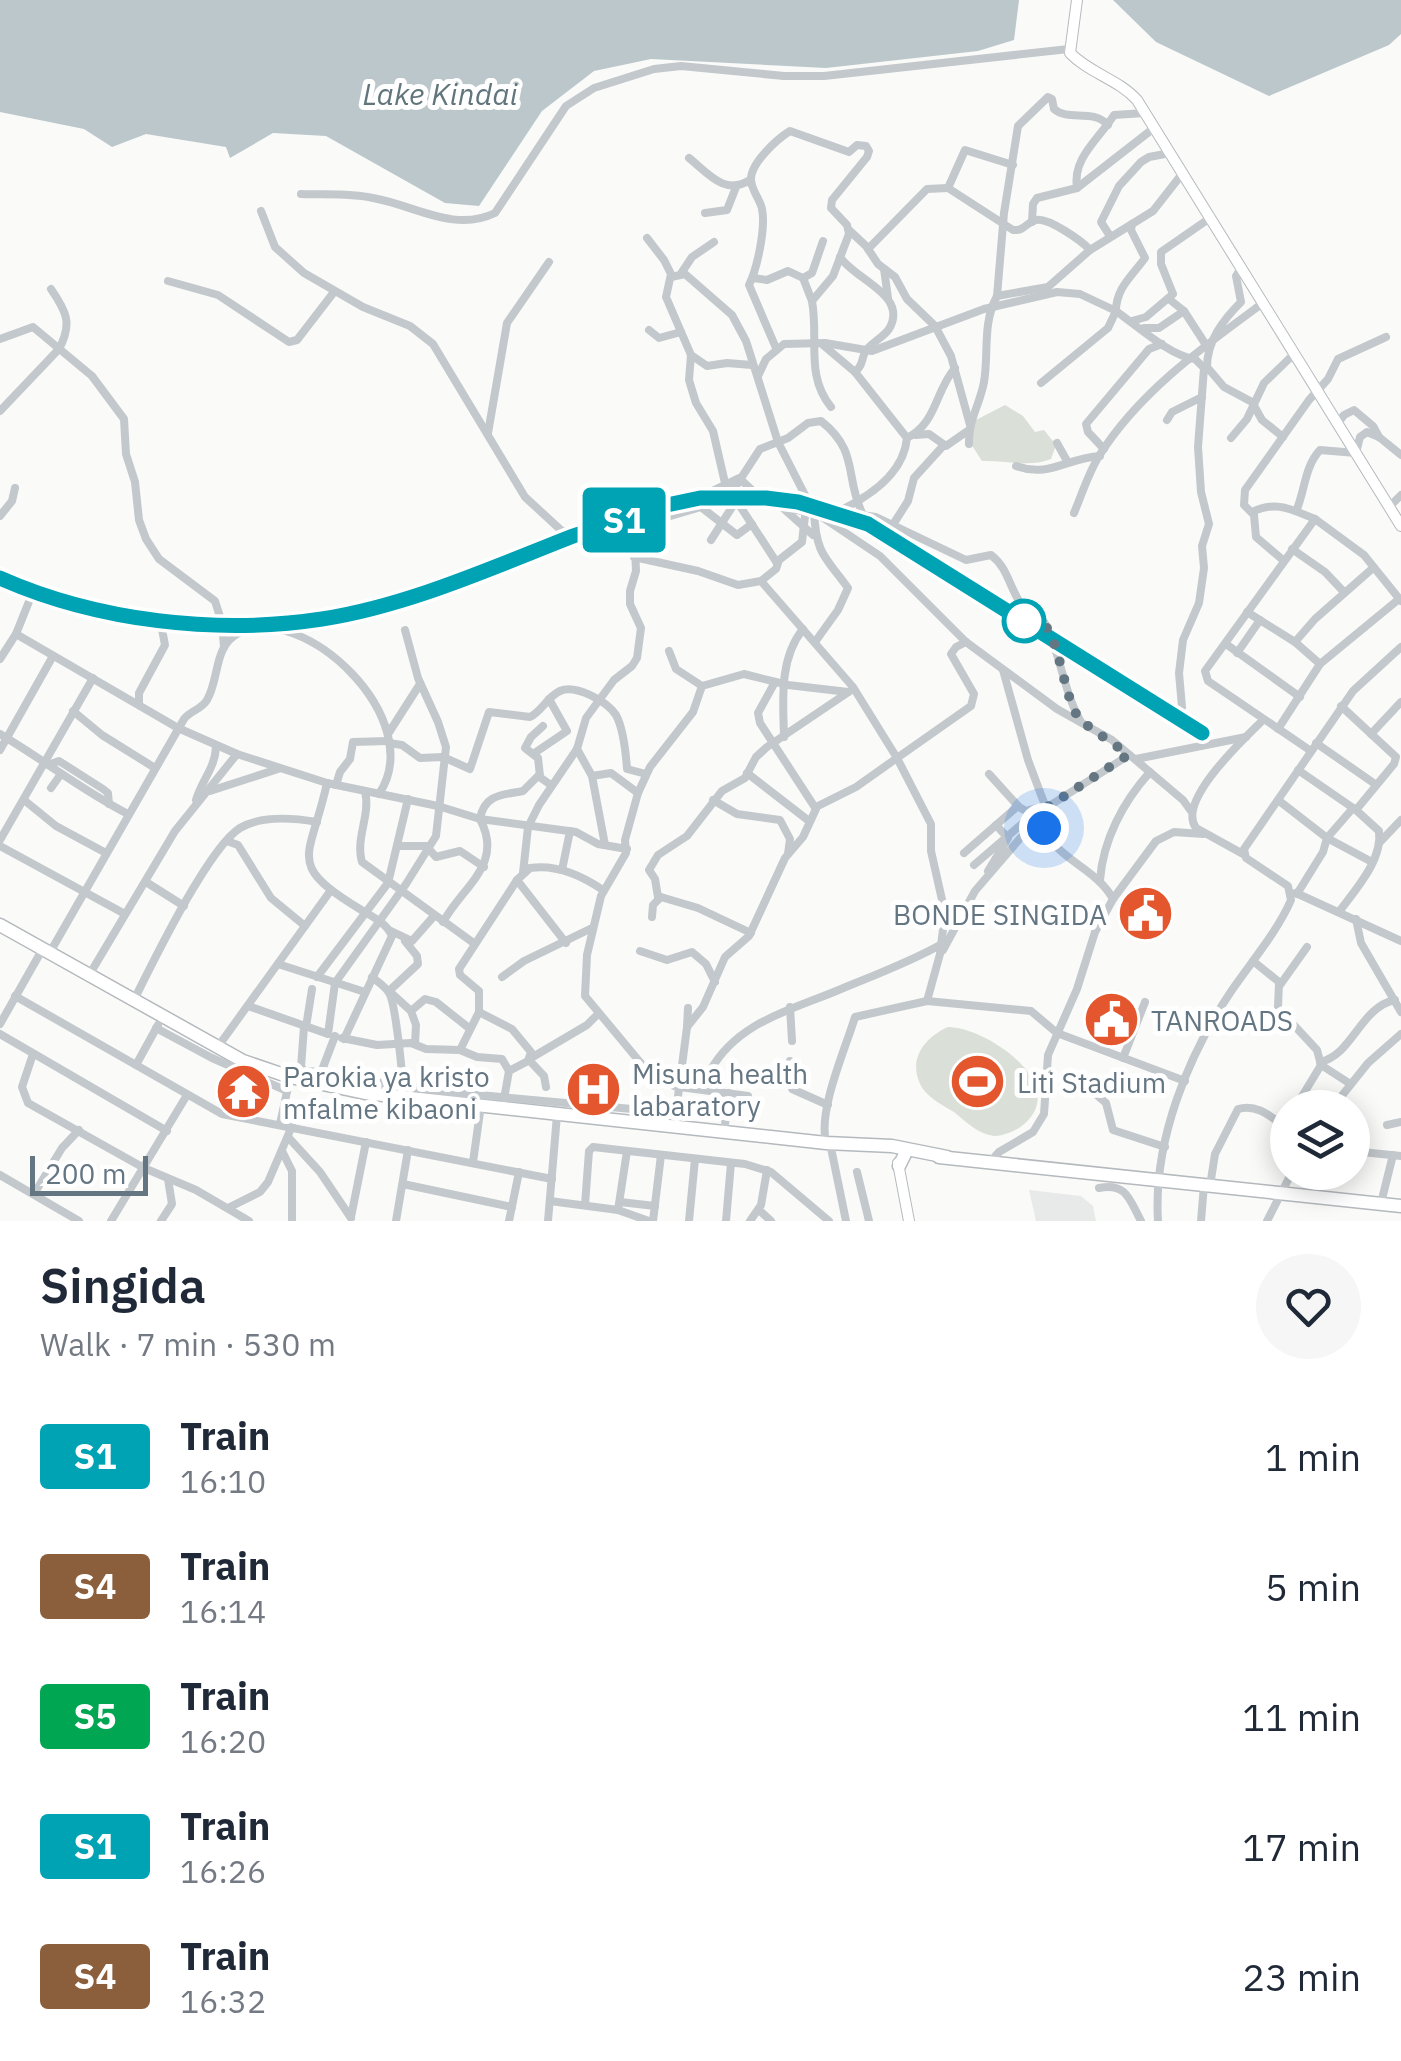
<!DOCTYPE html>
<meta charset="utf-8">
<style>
body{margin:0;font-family:"IBM Plex Sans",sans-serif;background:#f6f6f7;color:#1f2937;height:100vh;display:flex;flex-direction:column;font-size:38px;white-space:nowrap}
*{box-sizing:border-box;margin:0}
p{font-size:32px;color:#747a83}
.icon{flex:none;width:55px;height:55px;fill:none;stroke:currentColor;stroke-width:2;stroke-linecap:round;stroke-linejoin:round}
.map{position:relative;height:1221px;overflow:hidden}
.side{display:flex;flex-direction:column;background:#fff;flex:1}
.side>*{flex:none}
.badge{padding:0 20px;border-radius:8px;font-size:35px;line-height:65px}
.fabs{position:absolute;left:1270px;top:1090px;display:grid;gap:20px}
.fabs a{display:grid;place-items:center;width:100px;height:100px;border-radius:50%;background:#fff;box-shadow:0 5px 25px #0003;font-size:50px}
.scale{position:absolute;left:30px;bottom:25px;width:118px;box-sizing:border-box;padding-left:10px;border:5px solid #657683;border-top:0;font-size:28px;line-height:35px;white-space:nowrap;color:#657683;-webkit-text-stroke:8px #fff;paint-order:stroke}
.you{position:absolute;width:50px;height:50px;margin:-25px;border:8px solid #fff;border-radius:50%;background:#1a73e8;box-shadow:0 0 0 15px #1a73e833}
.map>.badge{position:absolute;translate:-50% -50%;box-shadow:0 0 0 5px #fff}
.round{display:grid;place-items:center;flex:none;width:105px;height:105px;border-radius:52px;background:#f6f6f7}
.headline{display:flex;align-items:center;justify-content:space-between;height:170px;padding:0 40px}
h1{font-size:48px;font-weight:600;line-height:75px}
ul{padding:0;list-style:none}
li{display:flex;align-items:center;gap:30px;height:130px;padding:0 40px}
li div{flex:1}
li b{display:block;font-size:38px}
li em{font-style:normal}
li .badge{min-width:110px;font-weight:700;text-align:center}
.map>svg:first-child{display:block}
.built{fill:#e8e9e9}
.green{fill:#dadfd7}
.water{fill:#bbc7cb}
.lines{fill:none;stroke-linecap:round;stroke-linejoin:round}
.major-casing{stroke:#b5babe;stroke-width:12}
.highway-casing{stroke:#b4b9bd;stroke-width:15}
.minor{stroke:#c3c8cc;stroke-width:8}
.major{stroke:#fff;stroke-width:10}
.highway{stroke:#fff;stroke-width:12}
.rail-casing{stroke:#a2aab0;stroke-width:6}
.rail{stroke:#fff;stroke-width:2.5;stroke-dasharray:8;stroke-linecap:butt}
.line-casing{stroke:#fff;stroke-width:22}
.line{stroke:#00a3b4;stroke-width:15}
.walk{stroke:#657683;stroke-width:10;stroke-dasharray:0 18}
.stop-dot{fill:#fff;stroke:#00a3b4;stroke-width:5}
.labels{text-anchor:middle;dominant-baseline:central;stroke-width:10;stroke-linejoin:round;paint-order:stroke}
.poi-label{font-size:28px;fill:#657683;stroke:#fff;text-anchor:start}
.water-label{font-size:30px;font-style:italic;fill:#60757c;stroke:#fff}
</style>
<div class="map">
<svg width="1401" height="1221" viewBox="0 0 1401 1221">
<rect width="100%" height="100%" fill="#fafaf8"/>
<!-- built -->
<path class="built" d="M1029 1190 1081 1196 1093 1206 1096 1221H1036Z"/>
<!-- green -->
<g class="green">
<path d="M1005 405 1023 416 1035 432 1044 430 1056 445 1051 459C1029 468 1006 460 982 461L971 444 974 421Z"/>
<path d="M948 1027C986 1027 1072 1085 1023 1125 1016 1131 1003 1136 994 1136 978 1134 965 1121 954 1112 944 1106 929 1098 923 1089 906 1062 923 1038 948 1027Z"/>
</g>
<!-- water -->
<g class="water">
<path d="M0 0H1019L1014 40 978 51 826 68 651 59 594 71 542 111 479 206 445 203 326 136 273 133 230 158 226 147 146 134 112 147 84 129 0 112Z"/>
<path d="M1113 0H1401V34L1389 45 1269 96 1156 42Z"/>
</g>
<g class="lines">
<defs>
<g id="major">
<path d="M1077 0 1070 53C1089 73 1118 79 1137 100L1401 526"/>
<path d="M898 1163 909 1221"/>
</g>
<g id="highway">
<path d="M0 925 243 1061 290 1077 365 1093 826 1143 892 1146 947 1157"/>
<path d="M939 1157 1401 1206"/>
<path d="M899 1166 905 1154"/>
</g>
</defs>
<!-- major casing -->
<use href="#major" class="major-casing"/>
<!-- highway casing -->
<use href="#highway" class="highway-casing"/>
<!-- minor -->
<g class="minor">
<path d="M689 158C708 173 724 195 748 181L751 184"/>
<path d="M1013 165 965 150 948 188 1013 230C1025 231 1025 223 1036 220 1048 217 1082 241 1090 250"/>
<path d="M1077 188C1072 158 1099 139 1114 115L1145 113"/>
<path d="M301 194C325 195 350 193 373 198 414 205 454 233 495 213L566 106 594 88 654 69 681 66 784 76H824L1069 49"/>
<path d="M261 211 275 247 304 273 363 307 410 326 433 344 525 497 563 532 673 501 743 491 779 496 839 512 876 517 966 560 991 555C1007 567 1009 585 1019 601 1026 613 1041 613 1047 627 1061 658 1064 692 1081 722"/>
<path d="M705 213 727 210 736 187"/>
<path d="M1032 222 1033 204 1037 198 1077 188 1154 128"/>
<path d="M850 231 866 246 878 264 895 277 907 299 935 326 951 356 970 425"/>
<path d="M1110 236 1101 222 1119 186 1141 162 1149 157 1170 153"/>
<path d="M647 238 664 260 671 274 666 297 691 355 689 380 696 403 713 431 725 483 777 563"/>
<path d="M868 249 927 189 948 188"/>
<path d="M840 257C855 280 909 295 889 329 883 338 870 343 865 352 861 361 863 365 855 372"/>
<path d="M1241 268 1236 276 1241 302C1223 320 1207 341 1207 367L1224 387 1252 402 1262 420 1283 437"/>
<path d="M884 269 888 298"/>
<path d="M682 272 692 257 714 242"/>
<path d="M671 277 685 274 732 315 746 341 778 442 807 499 802 542 779 560 776 569 761 581"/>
<path d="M753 278 767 280 788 271 803 278"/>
<path d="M168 281 218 295 289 342 297 340 334 292"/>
<path d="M997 296 1004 213 1018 126 1048 97 1052 99 1054 109C1069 122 1092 108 1108 125"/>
<path d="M1169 299 1184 311 1206 345"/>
<path d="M812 301 803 278 812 273 823 241"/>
<path d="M1132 321 1146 317 1173 294 1161 264V252L1210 218"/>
<path d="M1144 328H1159L1184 311"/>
<path d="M649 330 659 338 681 332"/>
<path d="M0 339 33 327 92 376 124 419 126 454 135 482 139 520 146 539 159 559 215 601 222 623 224 647"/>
<path d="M823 345 855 372 907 438"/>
<path d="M776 348 749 285C757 269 766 228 762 209 760 199 751 190 751 179 751 163 777 139 790 131L849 152 857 145 866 146 869 151 867 157 832 200 831 208 847 225 849 234 833 276 812 301C819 340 805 375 831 407"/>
<path d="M691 355 707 366 727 363 752 365"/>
<path d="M758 376 766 359 784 344 825 343 872 351 984 309 1057 292 1080 294 1116 311 1108 328 1041 383"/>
<path d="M0 411 59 349C73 323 66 311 51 289"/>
<path d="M1167 420 1172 412 1202 397"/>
<path d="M1338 423 1344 415 1354 410 1373 426 1379 437"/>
<path d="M488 433 507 323 549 262"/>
<path d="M916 435 929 434 946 446 969 430"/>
<path d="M1231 438 1247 419 1264 383 1295 353"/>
<path d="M1057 443 1067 461"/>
<path d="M969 444C968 421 980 404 984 382 989 352 982 324 997 296L1048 287 1090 250 1132 224"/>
<path d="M1104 449 1088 432 1086 424 1149 349 1162 344"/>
<path d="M1016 466C1049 478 1067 458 1100 456"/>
<path d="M710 492 739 478 754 492"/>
<path d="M732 492 760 449 788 438 808 423 821 421C860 452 844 477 863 515"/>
<path d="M807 507 880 556 966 642 1057 709 1112 740 1183 800 1191 811"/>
<path d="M1389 507 1401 495"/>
<path d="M783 508 813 535"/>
<path d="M1297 509C1305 489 1305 466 1320 450L1356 453 1360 437 1367 432 1379 437 1401 455"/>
<path d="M841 510C870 496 904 473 907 438 937 423 935 391 955 368"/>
<path d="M814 511C816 556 826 557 848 588L838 610 815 642"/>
<path d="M1252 512C1277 500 1292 510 1315 519"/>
<path d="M1074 513C1082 494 1088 474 1099 456 1139 392 1203 347 1263 303"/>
<path d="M0 516 12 501 15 488"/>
<path d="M650 523 662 541"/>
<path d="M894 523 908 501 914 478 943 446"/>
<path d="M711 540 734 504H770L806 512"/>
<path d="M1292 549 1325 572 1344 592"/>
<path d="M634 557 698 571 738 585 761 581 853 687 897 758 856 787 816 807"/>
<path d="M1283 560 1256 537 1254 515 1244 505 1245 490 1309 400 1328 379 1338 359 1386 337"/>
<path d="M0 581 26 591 30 599 16 634 0 659"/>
<path d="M1247 612 1295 642 1320 664 1278 729"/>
<path d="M16 634 178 728 237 754 327 783 438 806 480 819 576 832 598 844 627 849"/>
<path d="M1295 642 1315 619 1373 568"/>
<path d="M1226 644 1300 697"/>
<path d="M669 651 676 669 702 686"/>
<path d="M1237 653 1260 620"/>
<path d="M1320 664 1399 599"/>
<path d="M1003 670 1028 760 1046 808"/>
<path d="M139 704V693L165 645 161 624"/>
<path d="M1341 706 1396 757 1394 764 1356 810"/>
<path d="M1182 707 1179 673 1183 640 1199 603 1204 568 1202 546 1209 524 1201 492 1198 447 1204 368 1195 359C1172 357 1137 326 1116 311 1116 288 1132 276 1145 258L1131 230 1132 224 1153 211 1182 174"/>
<path d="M73 711 102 735 155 768"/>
<path d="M0 734C44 760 83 791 128 814"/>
<path d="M388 734 420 684"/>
<path d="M1371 734 1401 702"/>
<path d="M784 737C783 700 779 659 803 629"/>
<path d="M389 743 402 745 420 758 443 757 470 769 489 712 530 717C542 711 547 697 560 691 575 684 607 701 616 715 623 728 626 755 627 769L646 774"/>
<path d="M1316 743 1375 784"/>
<path d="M577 749 592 776 605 845"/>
<path d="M0 750 53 656"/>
<path d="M1311 751 1208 681 1205 671 1315 519 1364 555 1401 601"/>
<path d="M533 754 567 731 549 699"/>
<path d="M1136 759 1246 737"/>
<path d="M48 765 59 761 103 789 108 793 109 804"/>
<path d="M1298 770 1356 810 1379 831C1383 860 1355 890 1339 912"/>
<path d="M747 773 809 821"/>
<path d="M989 774 1019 807 1026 811 1036 808"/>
<path d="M540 776 538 758 525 748 531 737 543 726"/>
<path d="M592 776 611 773 638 793"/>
<path d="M327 783C310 861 284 863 363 911 375 918 387 924 392 936L344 1039"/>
<path d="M336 785 340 772 350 759 353 742 388 741"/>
<path d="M51 788 61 774"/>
<path d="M210 791 278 769"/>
<path d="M365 791C371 815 355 838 362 862L475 944"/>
<path d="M24 800 56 826 106 853"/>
<path d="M196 800C202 780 215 768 216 747"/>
<path d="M713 800 737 814 780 820 790 839 788 854"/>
<path d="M1278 800 1327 838 1323 852 1297 894"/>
<path d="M1353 808 1327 838 1372 862"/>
<path d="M1041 816C1046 857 1095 865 1113 899"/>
<path d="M0 840 93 678"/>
<path d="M227 841 238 845 271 898 305 926"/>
<path d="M1380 842 1401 820"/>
<path d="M0 846 125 914"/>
<path d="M397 846H426L436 857 460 851 484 867"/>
<path d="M964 853 1018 806"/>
<path d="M1243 854 1196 828C1176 801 1244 739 1263 720"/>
<path d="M974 865 1044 805"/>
<path d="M562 870 570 831"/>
<path d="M988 871 1008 838 996 825"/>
<path d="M523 873 528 827 539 805 577 749 586 718 614 680 632 666 637 658 641 628 630 604V591L636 571 635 547 643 531 657 520 701 507 737 535 752 524"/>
<path d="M517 880 566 943"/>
<path d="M1100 880C1103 840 1123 802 1150 772"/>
<path d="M146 882 184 906"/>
<path d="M1296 893 1401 941"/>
<path d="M658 897 655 879 649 870 658 855 687 836 722 791 745 778 756 757 767 747 850 691"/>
<path d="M652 917 653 905 661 897 698 908 751 933"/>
<path d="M1356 919 1361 943 1401 1012"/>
<path d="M443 922C464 885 504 864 480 819 484 794 503 795 523 791L538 776 551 785"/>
<path d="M391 931 412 941 434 916"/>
<path d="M405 941 417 956 418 964 389 991 411 1011"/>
<path d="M943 950 975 891 1046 808 1129 755"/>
<path d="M640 951 667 960 692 952 706 964 715 982"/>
<path d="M49 954 184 719C191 710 201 710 207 700 220 678 213 646 239 633 303 601 429 719 379 794"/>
<path d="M1253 961 1279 982 1278 1008 1317 1050 1321 1065 1349 1083"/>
<path d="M278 964 365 992"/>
<path d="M88 977 175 831 237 754"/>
<path d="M317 977 388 883 408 799"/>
<path d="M372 977C378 982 386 987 389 993 395 1001 403 1074 402 1086"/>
<path d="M502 977 524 961 592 928"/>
<path d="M1280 985 1307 947"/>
<path d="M15 996 222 1114 552 1179"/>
<path d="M927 1001 940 954 945 913 931 851V824L897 758 971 706 974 694 951 654 956 647 966 642"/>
<path d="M133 1002C152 964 208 848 240 828 262 815 294 818 317 822"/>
<path d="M248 1006 328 1034"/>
<path d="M790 1007 792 1041"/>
<path d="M0 1024 42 950"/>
<path d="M304 1027 301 1067 305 1071 322 1072"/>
<path d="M306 1027 312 989"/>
<path d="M687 1027 688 1008"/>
<path d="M156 1028 212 1058 287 1091"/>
<path d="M0 1034 167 1131"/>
<path d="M328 1034 335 983 406 884 436 836 446 747 438 722 418 678 405 630"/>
<path d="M335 1036 322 1070 330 1076 457 1093 676 1113"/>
<path d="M342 1038 377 1045 411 1043 426 1049 460 1050 477 1057 502 1059 509 1071"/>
<path d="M415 1044 416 1025 411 1011 425 999 436 1002 469 1028"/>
<path d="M217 1048 331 890"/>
<path d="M460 1050 479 1012"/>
<path d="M33 1054 22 1087 28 1103 144 1168 196 1190 249 1221"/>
<path d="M531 1058 587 1025 598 1014"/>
<path d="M1123 1058 1145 1002"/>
<path d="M529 1060 544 1076 546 1087"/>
<path d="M790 1061 792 1089 828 1105"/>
<path d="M1320 1062C1353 1055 1360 1007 1395 1000"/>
<path d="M136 1065 158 1025"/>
<path d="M682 1069 710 1071C738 1021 792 1010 841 989 875 975 910 962 942 944"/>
<path d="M1083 1075 1084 1084 1106 1103 1113 1130 1165 1147"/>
<path d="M680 1087 748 1096"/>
<path d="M680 1088 654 1079 585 996 587 955 601 896 626 853 625 840 638 793 650 767 693 712 702 686 744 674 788 685 848 692"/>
<path d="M504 1099 509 1071 528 1061 531 1052 512 1029 479 1012V991L460 975 459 969 517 880 530 868C556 864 581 875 603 890"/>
<path d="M1295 1108 1321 1065"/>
<path d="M1332 1108 1368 1063 1401 1034"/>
<path d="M280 1124 288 1087"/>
<path d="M1387 1125 1401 1122"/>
<path d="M674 1127 687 1027 703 1007 725 957 749 936 785 858 803 837 816 809 760 723 758 713 775 682"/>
<path d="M724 1132 729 1093"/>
<path d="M288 1137 320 1172 351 1218"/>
<path d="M826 1142C818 1110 845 1050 855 1017L927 1001 1031 1011 1057 1033 1185 1081"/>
<path d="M830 1143 846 1221"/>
<path d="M282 1151 292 1171V1221"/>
<path d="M1352 1151 1401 1156"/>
<path d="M991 1161 999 1152 1033 1132 1044 1114 1048 1055 1077 989 1095 932 1113 899 1156 841 1174 832 1203 834"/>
<path d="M473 1162 481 1105"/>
<path d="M857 1172 869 1221"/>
<path d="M0 1175 79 1221"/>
<path d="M403 1184 512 1207"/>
<path d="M1210 1186 1215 1154 1238 1109C1258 1103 1272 1118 1288 1129"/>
<path d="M1099 1188C1127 1182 1130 1201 1141 1221"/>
<path d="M34 1194 62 1148 79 1130"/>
<path d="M550 1201 618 1210 649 1221"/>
<path d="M620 1202 655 1206"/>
<path d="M1381 1203 1393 1155"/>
<path d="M585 1205 589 1151 593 1147 745 1164 771 1172 829 1221"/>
<path d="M228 1208 260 1192 268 1182 292 1126"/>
<path d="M618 1210 627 1151"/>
<path d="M759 1210 771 1221"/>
<path d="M351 1217 366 1142"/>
<path d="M111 1221 187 1095"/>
<path d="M161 1221 172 1204 168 1179"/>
<path d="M396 1221 408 1150"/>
<path d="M509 1221 519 1172"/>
<path d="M548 1221 557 1115"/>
<path d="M653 1221 661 1155"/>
<path d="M689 1221 695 1159"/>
<path d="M726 1221 731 1163"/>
<path d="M750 1221 761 1205 767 1170"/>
<path d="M1158 1221C1153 1141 1188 1055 1232 990 1252 961 1277 932 1291 900L1288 886 1246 858 1244 849 1353 691 1401 647"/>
<path d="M1201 1221 1204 1185"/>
<path d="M1267 1221 1292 1172"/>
</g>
<!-- major -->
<use href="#major" class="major"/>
<!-- highway -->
<use href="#highway" class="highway"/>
<defs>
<path id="rail" d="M0 578C98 621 214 634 321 619 373 612 424 591 473 573 538 550 602 526 667 504L700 498H766L798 502 869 524 1202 733"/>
</defs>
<!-- rail casing -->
<use href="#rail" class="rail-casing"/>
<!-- rail -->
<use href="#rail" class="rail"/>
</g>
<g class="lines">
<defs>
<path id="line" d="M0 578C97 621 217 635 322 619 406 606 489 569 568 538 599 526 631 519 662 506L700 498H766L798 502 868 524 1202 733"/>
</defs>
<!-- line casing -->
<use href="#line" class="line-casing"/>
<!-- line -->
<use href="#line" class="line"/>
<!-- walk -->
<path class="walk" d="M1024 621 1030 611C1061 626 1060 688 1078 717 1085 726 1117 745 1128 755L1046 808 1041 816 1044 828"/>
</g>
<!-- icons -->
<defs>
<symbol id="civic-disc" viewBox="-11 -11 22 22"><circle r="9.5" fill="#e4572e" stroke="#fff"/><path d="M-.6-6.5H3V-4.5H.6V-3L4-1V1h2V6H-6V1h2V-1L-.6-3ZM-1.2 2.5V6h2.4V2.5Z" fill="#fff"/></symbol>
<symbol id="stadium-disc" viewBox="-11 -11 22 22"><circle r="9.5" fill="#e4572e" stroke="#fff"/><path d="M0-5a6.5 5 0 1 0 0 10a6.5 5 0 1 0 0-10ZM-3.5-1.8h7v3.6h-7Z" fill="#fff"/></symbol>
<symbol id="hospital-disc" viewBox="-11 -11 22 22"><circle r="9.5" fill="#e4572e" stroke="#fff"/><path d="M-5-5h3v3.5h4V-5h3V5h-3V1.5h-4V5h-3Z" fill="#fff"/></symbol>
<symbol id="temple-disc" viewBox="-11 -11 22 22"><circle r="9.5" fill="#e4572e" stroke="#fff"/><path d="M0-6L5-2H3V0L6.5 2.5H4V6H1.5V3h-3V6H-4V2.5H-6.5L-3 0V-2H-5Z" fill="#fff"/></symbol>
</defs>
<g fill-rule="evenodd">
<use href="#civic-disc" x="1114" y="882" width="63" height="63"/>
<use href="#civic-disc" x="1080" y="988" width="63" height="63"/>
<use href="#stadium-disc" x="946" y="1050" width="63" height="63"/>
<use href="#hospital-disc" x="562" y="1058" width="63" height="63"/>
<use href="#temple-disc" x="212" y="1060" width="63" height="63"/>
</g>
<!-- markers -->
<circle class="stop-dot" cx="1024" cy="621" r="20"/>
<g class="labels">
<!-- poi labels -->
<g class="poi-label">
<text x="1107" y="914" text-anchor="end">BONDE SINGIDA</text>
<text x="1151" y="1020">TANROADS</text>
<text x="632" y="1073">Misuna health<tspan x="632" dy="32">labaratory</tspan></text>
<text x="283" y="1076">Parokia ya kristo<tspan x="283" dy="32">mfalme kibaoni</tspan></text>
<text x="1017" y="1082">Liti Stadium</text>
</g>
<!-- water labels -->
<g class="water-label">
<text x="440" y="93">Lake Kindai</text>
</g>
</g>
</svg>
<div class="fabs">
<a><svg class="icon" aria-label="layers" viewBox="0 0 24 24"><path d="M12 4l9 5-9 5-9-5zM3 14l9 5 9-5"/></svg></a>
</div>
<div class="scale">200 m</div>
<div class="you" style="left:1044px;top:828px"></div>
<b class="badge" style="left:624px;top:520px;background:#00a3b4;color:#fff">S1</b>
</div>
<section class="side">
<div class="headline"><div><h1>Singida</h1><p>Walk · 7 min · 530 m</p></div><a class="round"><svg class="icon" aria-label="heart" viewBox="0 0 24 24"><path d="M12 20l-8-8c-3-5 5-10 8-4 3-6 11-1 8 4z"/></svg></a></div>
<ul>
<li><span class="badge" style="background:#00a3b4;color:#fff">S1</span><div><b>Train</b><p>16:10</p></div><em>1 min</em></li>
<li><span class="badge" style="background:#8b5e3c;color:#fff">S4</span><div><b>Train</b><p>16:14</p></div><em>5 min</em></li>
<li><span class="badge" style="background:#00a651;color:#fff">S5</span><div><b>Train</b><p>16:20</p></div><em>11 min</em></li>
<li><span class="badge" style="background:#00a3b4;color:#fff">S1</span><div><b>Train</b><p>16:26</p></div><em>17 min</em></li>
<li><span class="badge" style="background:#8b5e3c;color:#fff">S4</span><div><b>Train</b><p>16:32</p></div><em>23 min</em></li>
</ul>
</section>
